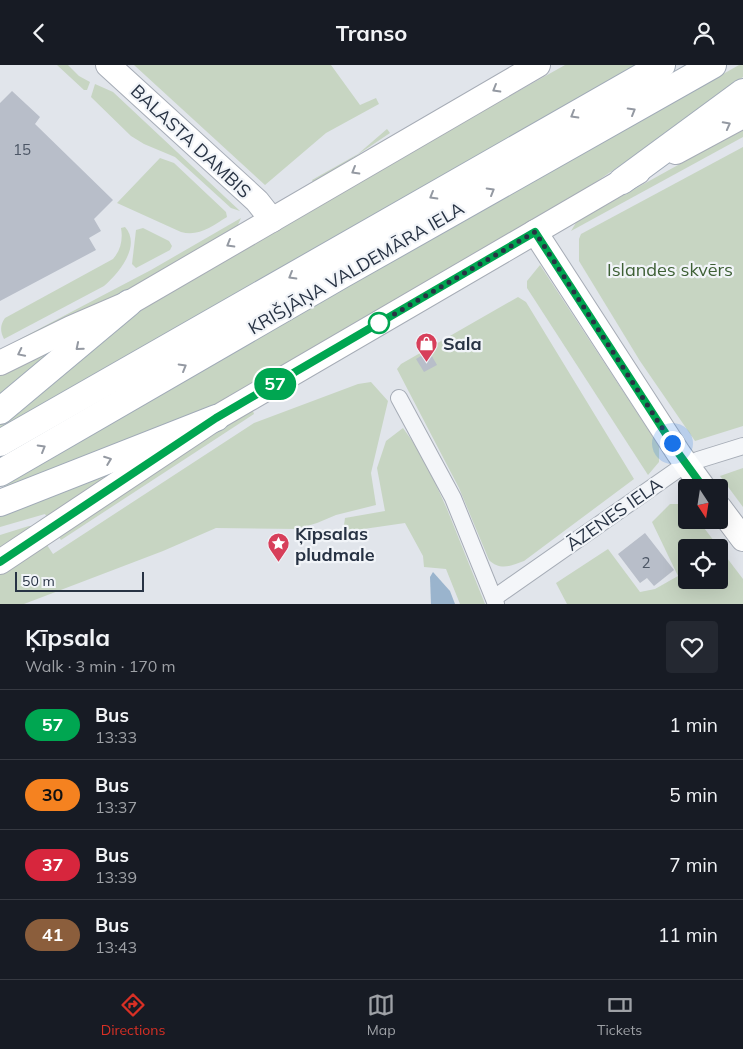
<!DOCTYPE html>
<meta charset="utf-8">
<style>
body{margin:0;font-family:Mulish,sans-serif;background:#242831;color:#f1f3f6;height:100vh;display:flex;flex-direction:column;font-size:19px;white-space:nowrap}
*{box-sizing:border-box;margin:0}
p{font-size:16px;color:#9ea1a6}
.icon{flex:none;width:28px;height:28px;fill:none;stroke:currentColor;stroke-width:2;stroke-linecap:round;stroke-linejoin:round}
.map{position:relative;height:539px;overflow:hidden}
.details{display:flex;flex-direction:column;background:#171b24;flex:1}
.details>*{flex:none}
.badge{padding:0 10px;border-radius:16px;font-size:18px;line-height:32px}
.needle{width:32px;rotate:168deg}
.fabs{position:absolute;left:678px;top:414px;display:grid;gap:10px}
.fabs a{display:grid;place-items:center;width:50px;height:50px;border-radius:5px;background:#171b24;box-shadow:0 5px 20px #0002;font-size:25px}
.scale{position:absolute;left:15px;bottom:12px;width:129px;box-sizing:border-box;padding-left:5px;border:2px solid #283344;border-top:0;font-size:14px;line-height:18px;white-space:nowrap;color:#283344;-webkit-text-stroke:4px #f1f4f8;paint-order:stroke}
.you{position:absolute;width:25px;height:25px;margin:-12px;border:4px solid #fff;border-radius:50%;background:#1a73e8;box-shadow:0 0 0 8px #1a73e833}
.map>.badge{position:absolute;translate:-50% -50%;box-shadow:0 0 0 2px #fff}
.round{display:grid;place-items:center;flex:none;width:52px;height:52px;border-radius:5px;background:#242831}
.summary{display:flex;align-items:center;justify-content:space-between;height:85px;padding:0 25px}
h1{font-size:24px;font-weight:700;line-height:38px}
ul{padding:0;list-style:none}
li{display:flex;align-items:center;gap:15px;height:70px;padding:0 25px;border-top:1px solid #363941}
li div{flex:1}
li b{display:block;font-size:19px}
li em{font-style:normal}
li .badge{min-width:55px;font-weight:700;text-align:center}
header{display:flex;justify-content:space-between;align-items:center;height:65px;padding:0 25px;background:#171b24;font-size:22px;font-weight:700}
.tab-bar{display:flex;justify-content:space-around;align-items:center;height:70px;border-top:1px solid #363941;background:#171b24;font-size:14px;color:#9ea1a6}
.tab-bar a{display:grid;justify-items:center;gap:2px}
.tab-bar .selected{color:#d93025}
.map>svg:first-child{display:block}
.green{fill:#c7d5c2;fill-rule:evenodd}
.water{fill:#9ab4cd}
.building{fill:#b8bec9}
.lines{fill:none;stroke-linecap:round;stroke-linejoin:round}
.street-casing{stroke:#a6acb6;stroke-width:18}
.secondary-casing{stroke:#a6acb6;stroke-width:26}
.primary-casing{stroke:#a0aab7;stroke-width:28}
.street{stroke:#f4f6f9;stroke-width:16}
.secondary{stroke:#fff;stroke-width:24}
.primary{stroke:#fff;stroke-width:26}
.oneway{stroke:#9499a2}
.line-casing{stroke:#fff;stroke-width:11}
.line{stroke:#00a651;stroke-width:8}
.walk{stroke:#283344;stroke-width:5;stroke-dasharray:0 9}
.stop-dot{fill:#fff;stroke:#00a651;stroke-width:2.5}
.labels{text-anchor:middle;dominant-baseline:central;stroke-width:4.5;stroke-linejoin:round;paint-order:stroke}
.number-label{font-size:15px;fill:#4c5665}
.street-label{font-size:18px;fill:#283344;stroke:#f1f4f8}
.park-label{font-size:18px;fill:#3e6035;stroke:#f1f4f8}
.poi-label{font-size:18px;font-weight:bold;fill:#283344;stroke:#f1f4f8;text-anchor:start}
</style>
<header><svg class="icon" aria-label="back" viewBox="0 0 24 24"><path d="M15 5l-7 7 7 7"/></svg>Transo<svg class="icon" aria-label="person" viewBox="0 0 24 24"><circle cx="12" cy="8" r="4"/><path d="M4 21q1-7 8-7t8 7"/></svg></header>
<div class="map">
<svg width="743" height="539" viewBox="0 0 743 539">
<rect width="100%" height="100%" fill="#e1e5eb"/>
<!-- green -->
<g class="green">
<path d="M57 0H68L79 11 90 17 87 25H84Z"/>
<path d="M134 0H331L360 40 376 33 379 39 326 68 265 120Z"/>
<path d="M565 0H639L0 366V358L152 237 406 89Z"/>
<path d="M739 0H743V12L643 85 544 152 200 350 5 425 3 422 147 335Z"/>
<path d="M95 19 113 27 240 146 231 143 175 92 144 79 131 71 91 32Z"/>
<path d="M387 64 390 68 314 119 312 115 358 89Z"/>
<path d="M743 64V72L571 166 577 156Z"/>
<path d="M743 82V361L695 376 640 296 579 196V174L581 169Z"/>
<path d="M160 93 174 98 226 147 227 152C212 161 199 172 181 167L117 138Z"/>
<path d="M241 153 236 164 153 213 43 268 18 275 151 205Z"/>
<path d="M125 162C142 181 118 209 104 221L4 274C0 266 0 260 5 253L113 194C121 185 123 174 121 163Z"/>
<path d="M143 163 169 176 172 181 170 185 136 203 132 199 136 165Z"/>
<path d="M540 200 659 381V397L648 410 527 223V216Z"/>
<path d="M518 232 526 237 634 414 524 496C511 501 500 506 489 495L459 423 397 304 401 299Z"/>
<path d="M75 270 0 333V309Z"/>
<path d="M371 317 388 336 371 408 376 440 336 450 317 458 297 464 216 463 163 486 24 539H0V506L45 477 53 489 254 358 358 319Z"/>
<path d="M253 346 254 349 61 475 57 469 237 352Z"/>
<path d="M403 363 423 391 447 444 485 539H460L446 504 424 502 423 491 405 458 343 467 345 453 385 446 377 403 386 376Z"/>
<path d="M138 393 49 456 45 449 0 462V447Z"/>
<path d="M743 403V442L720 411Z"/>
<path d="M670 439H686V455H698L743 514V539H567L556 518 608 484 640 527 655 524 678 511 652 457ZM719 482V515H686V482Z"/>
<path d="M29 461H33L0 486V470Z"/>
</g>
<!-- water -->
<path class="water" d="M433 507 450 526 455 539H431L430 512Z"/>
<!-- building -->
<g class="building">
<path d="M12 26 40 52 35 59 113 135 94 154 101 166 89 173 96 185 0 236V38Z"/>
<path d="M429 286 437 300 424 307 416 294Z"/>
<path d="M645 468 674 505 654 521 647 513 640 518 618 489Z"/>
</g>
<g class="lines">
<defs>
<g id="street">
<path d="M399 333 453 433 496 539"/>
<path d="M494 533 677 405 698 395 743 381"/>
</g>
<g id="secondary">
<path d="M108 0 257 136 272 155"/>
<path d="M676 87 743 51"/>
<path d="M535 167 679 389 703 422"/>
<path d="M0 298 71 263 129 238 538 0"/>
<path d="M719 442 743 474"/>
<path d="M0 497 216 353 638 107"/>
</g>
<g id="primary">
<path d="M622 116 743 27"/>
<path d="M0 346 129 238"/>
<path d="M0 378 662 0"/>
<path d="M0 408 342 210 713 0"/>
<path d="M0 438 216 353"/>
</g>
</defs>
<!-- street casing -->
<use href="#street" class="street-casing"/>
<!-- secondary casing -->
<use href="#secondary" class="secondary-casing"/>
<!-- primary casing -->
<use href="#primary" class="primary-casing"/>
<!-- street -->
<use href="#street" class="street"/>
<!-- secondary -->
<use href="#secondary" class="secondary"/>
<!-- primary -->
<use href="#primary" class="primary"/>
</g>
<!-- one-way arrows -->
<defs><path id="oneway-chevron" d="M-2-3.5L2.5 0L-2 3.5" fill="none" stroke-width="1.6" stroke-linecap="round" stroke-linejoin="round" transform="scale(1.25)"/></defs>
<g class="oneway">
<use href="#oneway-chevron" transform="translate(496 24) rotate(150)"/>
<use href="#oneway-chevron" transform="translate(632 46) rotate(-30)"/>
<use href="#oneway-chevron" transform="translate(574 50) rotate(150)"/>
<use href="#oneway-chevron" transform="translate(727 60) rotate(-28)"/>
<use href="#oneway-chevron" transform="translate(355 106) rotate(150)"/>
<use href="#oneway-chevron" transform="translate(491 126) rotate(-30)"/>
<use href="#oneway-chevron" transform="translate(433 131) rotate(150)"/>
<use href="#oneway-chevron" transform="translate(230 179) rotate(150)"/>
<use href="#oneway-chevron" transform="translate(292 211) rotate(150)"/>
<use href="#oneway-chevron" transform="translate(79 282) rotate(140)"/>
<use href="#oneway-chevron" transform="translate(21 288) rotate(154)"/>
<use href="#oneway-chevron" transform="translate(183 302) rotate(-30)"/>
<use href="#oneway-chevron" transform="translate(42 383) rotate(-30)"/>
<use href="#oneway-chevron" transform="translate(108 395) rotate(-21)"/>
</g>
<g class="lines">
<defs>
<path id="line" d="M0 497 216 353 535 167 679 389 703 422"/>
</defs>
<!-- line casing -->
<use href="#line" class="line-casing"/>
<!-- line -->
<use href="#line" class="line"/>
<!-- walk -->
<path class="walk" d="M379 258 535 167 672 378"/>
</g>
<!-- icons -->
<defs>
<symbol id="shop-pin" viewBox="-11 -11 22 30"><path d="M0 17L-7.5 6A9.5 9.5 0 1 1 7.5 6Z" fill="#d73f5a" stroke="#f1f4f8"/><path d="M-5-2.5h2.3a2.7 3.5 0 0 1 5.4 0H5L5.5 6h-11ZM-1.5-2.5h3a1.5 2.3 0 0 0-3 0Z" fill="#fff"/></symbol>
<symbol id="sight-pin" viewBox="-11 -11 22 30"><path d="M0 17L-7.5 6A9.5 9.5 0 1 1 7.5 6Z" fill="#d73f5a" stroke="#f1f4f8"/><path d="M0-6L1.8-2.2L6-1.7L2.9 1.2L3.7 5.4L0 3.3L-3.7 5.4L-2.9 1.2L-6-1.7L-1.8-2.2Z" fill="#fff"/></symbol>
</defs>
<g fill-rule="evenodd">
<use href="#shop-pin" x="414" y="266" width="25" height="34"/>
<use href="#sight-pin" x="266" y="466" width="25" height="34"/>
</g>
<!-- markers -->
<circle class="stop-dot" cx="379" cy="258" r="10"/>
<g class="labels">
<!-- number labels -->
<g class="number-label">
<text x="22" y="84">15</text>
<text x="646" y="497">2</text>
</g>
<!-- street labels -->
<g class="street-label">
<text transform="translate(191 76) rotate(43)">BALASTA DAMBIS</text>
<text transform="translate(356 203) rotate(-30)">KRIŠJĀŅA VALDEMĀRA IELA</text>
<text transform="translate(614 449) rotate(-35)">ĀZENES IELA</text>
</g>
<!-- park labels -->
<g class="park-label">
<text x="670" y="204">Islandes skvērs</text>
</g>
<!-- poi labels -->
<g class="poi-label">
<text x="443" y="278">Sala</text>
<text x="295" y="468">Ķīpsalas<tspan x="295" dy="21">pludmale</tspan></text>
</g>
</g>
</svg>
<div class="fabs">
<a><svg class="needle" viewBox="-14 -14 28 28"><path d="M0-13l5 13h-10z" fill="#e53935"/><path d="M0 13l5-13h-10z" fill="#9ea1a6"/></svg></a>
<a><svg class="icon" aria-label="locate" viewBox="0 0 24 24"><circle cx="12" cy="12" r="6"/><path d="M12 2v4M12 18v4M2 12h4M18 12h4"/></svg></a>
</div>
<div class="scale">50 m</div>
<div class="you" style="left:672px;top:378px"></div>
<b class="badge" style="left:275px;top:319px;background:#00a651;color:#fff">57</b>
</div>
<section class="details">
<div class="summary"><div><h1>Ķīpsala</h1><p>Walk · 3 min · 170 m</p></div><a class="round"><svg class="icon" aria-label="heart" viewBox="0 0 24 24"><path d="M12 20l-8-8c-3-5 5-10 8-4 3-6 11-1 8 4z"/></svg></a></div>
<ul>
<li><span class="badge" style="background:#00a651;color:#fff">57</span><div><b>Bus</b><p>13:33</p></div><em>1 min</em></li>
<li><span class="badge" style="background:#f58220;color:#111">30</span><div><b>Bus</b><p>13:37</p></div><em>5 min</em></li>
<li><span class="badge" style="background:#d7263d;color:#fff">37</span><div><b>Bus</b><p>13:39</p></div><em>7 min</em></li>
<li><span class="badge" style="background:#8b5e3c;color:#fff">41</span><div><b>Bus</b><p>13:43</p></div><em>11 min</em></li>
</ul>
</section>
<nav class="tab-bar">
<a class="selected"><svg class="icon" aria-label="directions" viewBox="0 0 24 24"><path d="M12 3l9 9-9 9-9-9zM9 14v-3h6M13 9l2 2-2 2"/></svg>Directions</a>
<a><svg class="icon" aria-label="map" viewBox="0 0 24 24"><path d="M3 6l6-2 6 2 6-2v14l-6 2-6-2-6 2zM9 4v14M15 6v14"/></svg>Map</a>
<a><svg class="icon" aria-label="tickets" viewBox="0 0 24 24"><path d="M3 7h18v10H3zM15 7v10"/></svg>Tickets</a>
</nav>
